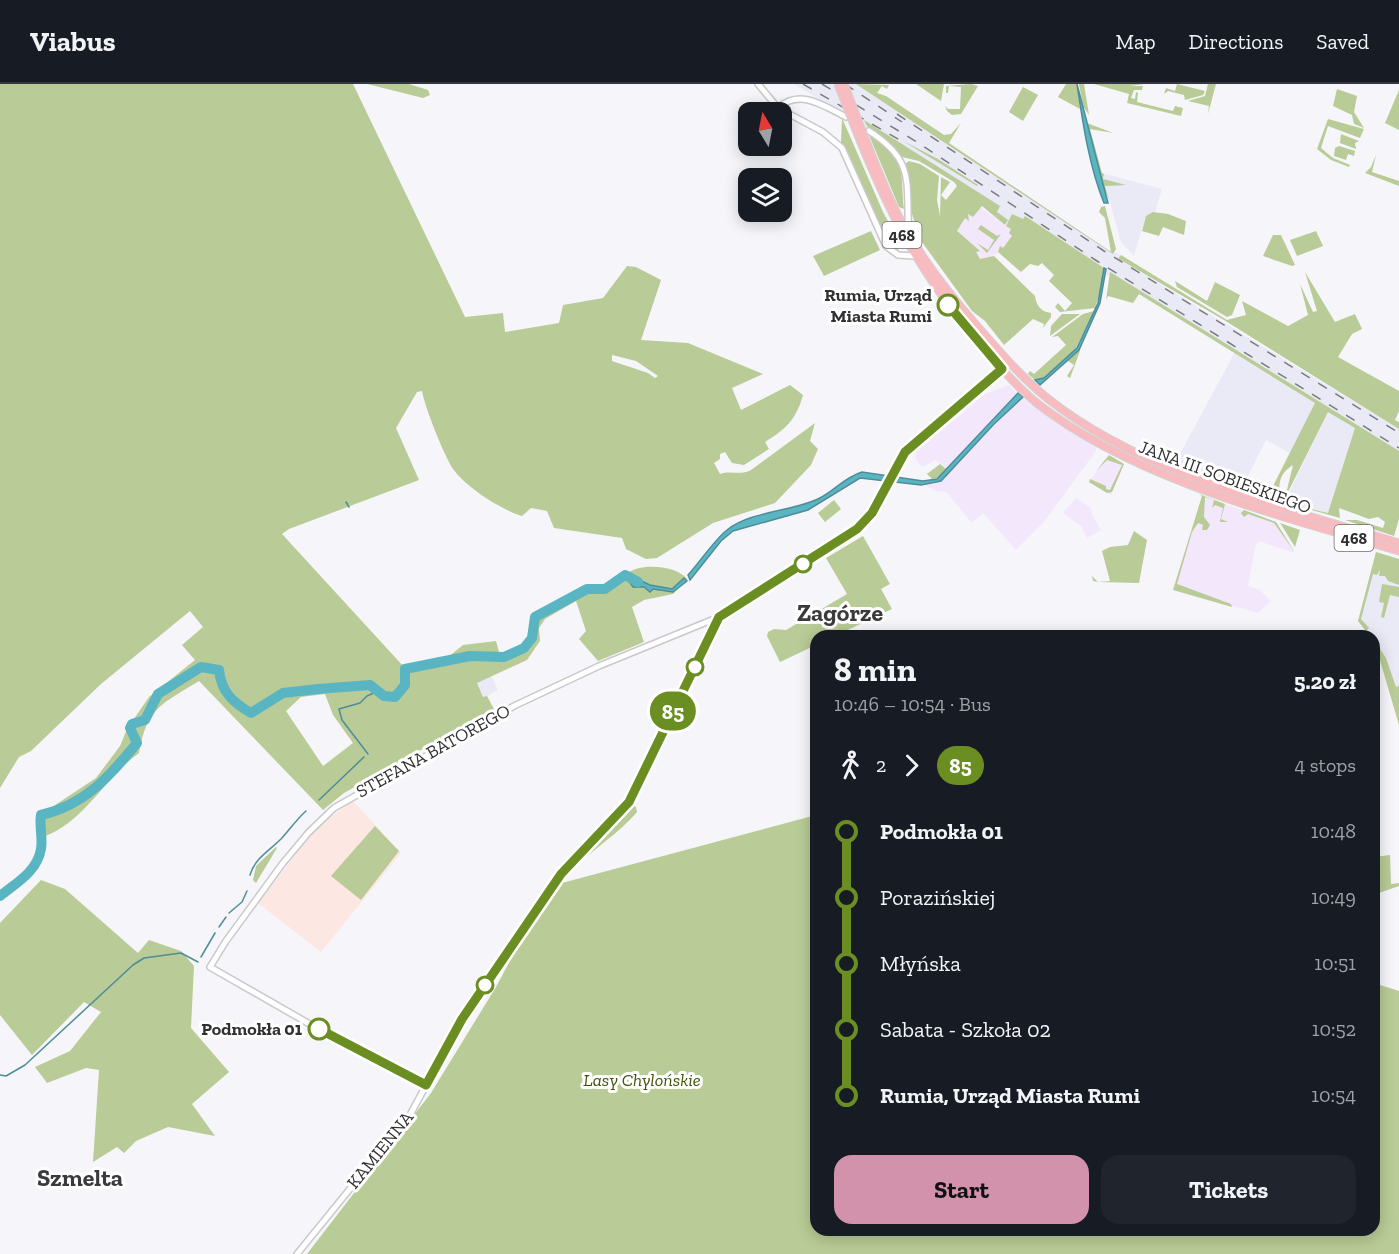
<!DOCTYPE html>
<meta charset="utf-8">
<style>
body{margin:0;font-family:"Zilla Slab",serif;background:#20242c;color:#f1f3f6;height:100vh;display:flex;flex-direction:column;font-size:22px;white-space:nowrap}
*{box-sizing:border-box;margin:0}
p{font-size:20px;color:#9ea1a6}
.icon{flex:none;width:33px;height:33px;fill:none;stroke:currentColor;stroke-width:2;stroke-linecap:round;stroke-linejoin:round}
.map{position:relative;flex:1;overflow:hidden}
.side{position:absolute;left:810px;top:546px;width:570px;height:606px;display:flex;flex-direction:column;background:#171b24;border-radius:18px;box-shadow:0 3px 15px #0003}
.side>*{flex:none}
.badge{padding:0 12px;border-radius:20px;font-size:21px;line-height:39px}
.needle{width:39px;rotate:350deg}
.buttons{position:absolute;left:738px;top:18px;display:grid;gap:12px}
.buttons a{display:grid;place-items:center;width:54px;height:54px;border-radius:12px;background:#171b24;box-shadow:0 3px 15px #0003;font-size:30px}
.map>.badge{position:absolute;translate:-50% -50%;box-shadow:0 0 0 3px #fff}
.legs{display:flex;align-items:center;gap:9px;height:66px;padding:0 24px;font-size:20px}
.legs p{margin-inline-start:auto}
.overview{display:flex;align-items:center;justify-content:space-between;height:102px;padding:0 24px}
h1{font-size:33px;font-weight:700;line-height:45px}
.action{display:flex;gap:12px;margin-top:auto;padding:12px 24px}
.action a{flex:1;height:69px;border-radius:18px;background:#d292ac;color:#111;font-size:24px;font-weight:700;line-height:69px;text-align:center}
.action a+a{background:#20242c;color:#f1f3f6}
ul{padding:0 24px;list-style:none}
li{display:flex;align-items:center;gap:21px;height:66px;font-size:22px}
li i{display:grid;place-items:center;width:9px;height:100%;margin:0 8px;background:currentColor}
li i::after{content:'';width:15px;height:15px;margin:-8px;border:4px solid;border-radius:50%;background:#171b24}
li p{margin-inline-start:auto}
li:first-child i{background:linear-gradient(#0000 50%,currentColor 0)}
li:last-child i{background:linear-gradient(currentColor 50%,#0000 0)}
header{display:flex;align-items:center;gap:36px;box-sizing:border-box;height:84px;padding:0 30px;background:#171b24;border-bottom:2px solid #363941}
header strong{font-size:28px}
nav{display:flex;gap:33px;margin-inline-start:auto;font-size:21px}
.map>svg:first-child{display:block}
.commercial{fill:#f3e7fb}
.built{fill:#e9eaf5}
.education{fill:#fce7e2}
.green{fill:#b9cb96;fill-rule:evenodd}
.water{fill:#5ab5c3;stroke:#4e8d98;stroke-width:1.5}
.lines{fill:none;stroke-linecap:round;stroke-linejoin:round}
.stream{stroke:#4e8d98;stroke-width:1.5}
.river{stroke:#5ab5c3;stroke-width:10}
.minor-casing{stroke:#c9c9cd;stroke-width:8}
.major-casing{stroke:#d2d2d2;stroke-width:9}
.minor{stroke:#fff;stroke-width:5}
.major{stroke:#f8bbc0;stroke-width:7}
.rail{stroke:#7b7b7e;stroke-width:1.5;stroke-dasharray:10 10;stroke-linecap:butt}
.major-bridge-casing{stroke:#d2d2d2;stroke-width:9;stroke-linecap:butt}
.major-bridge{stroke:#f8bbc0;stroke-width:7}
.line-1-casing{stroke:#fff;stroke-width:14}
.line-1{stroke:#6b8e23;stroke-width:9}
.stop-1-dot{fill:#fff;stroke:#6b8e23;stroke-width:3}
.labels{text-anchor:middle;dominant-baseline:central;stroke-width:6;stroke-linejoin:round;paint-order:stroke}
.shield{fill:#fff;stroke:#6f6f70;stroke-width:1.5}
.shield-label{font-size:16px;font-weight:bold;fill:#313133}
.stop-label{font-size:18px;font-weight:bold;fill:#313133;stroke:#fff;text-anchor:end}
.street-label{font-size:18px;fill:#313133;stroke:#fff}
.park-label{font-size:18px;font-style:italic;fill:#405209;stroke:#fff}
.district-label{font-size:24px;font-weight:bold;fill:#3a3a3d;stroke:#fff}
</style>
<header>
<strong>Viabus</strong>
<nav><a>Map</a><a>Directions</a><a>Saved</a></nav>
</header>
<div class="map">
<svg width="1399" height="1170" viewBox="0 0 1399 1170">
<rect width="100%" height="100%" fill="#f6f6fa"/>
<!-- commercial -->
<g class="commercial">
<path d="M974 119 1015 148 1003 164 983 180 954 146Z"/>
<path d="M1009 301 1017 310 947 385 936 376 922 383 915 374 916 368 985 310Z"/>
<path d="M1022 314 1096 363V367L1044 438 1016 466 983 429 972 439 946 408 935 407 923 400 941 397 994 340Z"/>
<path d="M1112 373 1124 380 1111 411 1089 398 1105 376Z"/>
<path d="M1202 412 1275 438 1294 466V469L1259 457 1255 464 1248 502 1260 506 1271 517 1258 529 1173 505Z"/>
<path d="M1076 414 1091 424 1092 431 1101 446 1087 454 1082 443 1063 429Z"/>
</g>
<!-- built -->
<g class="built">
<path d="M794 0H859L1112 168 1118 169 1124 178 1399 345V372L1328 429 1294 421 1293 417 1289 415 1285 417 1328 328 1315 320 1290 369 1266 356 1242 404 1175 379 1235 268 1114 193 1100 189 1010 141 989 128 992 121Z"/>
<path d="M1102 89 1162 105 1155 128 1145 134 1134 172 1121 158Z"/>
<path d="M1376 468 1399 476V627L1374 559V552H1369L1358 537Z"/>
<path d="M491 591 498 606 484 614 476 599Z"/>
</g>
<!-- education -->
<path class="education" d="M353 717 401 769 321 868 258 819 317 743Z"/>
<!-- green -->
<g class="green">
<path d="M0 0H353L465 233 503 229 505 248 559 239 563 221 603 214 627 182 636 183 661 196 641 256 688 259 763 290 732 304 741 326 790 301 803 311C796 336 786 345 765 358L769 365 744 381 732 379 725 368 720 370V375L714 379 720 390C731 386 740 392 751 386L815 339 810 357 818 365 811 381 775 419 713 439 657 474 646 475 626 465 622 454 554 444 547 427 531 424 522 432C500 425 467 404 453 385 444 371 425 324 422 307L417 308 396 344 419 396 289 445 282 450 404 583 448 573 463 561 496 557 499 568 517 569 531 555 538 532 584 504 615 502C619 498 624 491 629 488 644 479 677 482 687 495L673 510 644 516 632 523 644 558 598 577 579 555 586 547 576 517 545 535 539 544 540 557 527 576 477 599 483 613 487 612 494 625 344 709 323 726 199 597C162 620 147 623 139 669 105 693 85 738 43 753L40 731 96 694 120 662 127 645 149 613 195 576 182 561 203 543 190 527 101 600 31 667 19 673 0 704ZM612 271 636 277 658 292 655 294 648 289 612 277ZM325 610 333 631 353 659 323 682 286 627 301 613Z"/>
<path d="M367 0H409L428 6 430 11 423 14Z"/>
<path d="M856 0 889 1 887 5 882 2 877 9 886 12 944 51 951 50 961 39 949 59 1111 168 1105 134 1099 128 1101 123 1105 122 1116 165 1113 170Z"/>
<path d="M916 0H944L941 17Z"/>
<path d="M971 0 978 2 961 30 952 31 947 27 945 22 948 25H960L961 3 949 2 948 9H946V2Z"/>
<path d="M1066 0H1077L1080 25 1058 13Z"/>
<path d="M1079 0H1084L1089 31 1083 22Z"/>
<path d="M1094 0H1144L1130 2H1143L1142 6H1134L1131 14 1135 15 1136 8 1138 9 1137 18 1173 27 1175 22 1183 24 1181 32 1127 19 1129 10Z"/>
<path d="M1177 0 1205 7 1203 11 1185 16 1184 11 1168 7 1164 10 1166 4 1175 7Z"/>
<path d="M1208 0H1216L1208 30 1209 22 1188 17 1205 12Z"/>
<path d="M1023 3 1038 11 1023 37 1009 28Z"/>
<path d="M1337 5 1357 12 1354 28 1364 44 1354 40 1352 31 1333 22Z"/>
<path d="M1399 6V46L1385 39Z"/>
<path d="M842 34 883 128 900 160 897 168 891 163 841 59Z"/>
<path d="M1328 35 1364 45 1360 54 1328 42 1321 64 1333 74 1350 81 1349 83 1331 76 1317 65Z"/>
<path d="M864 36 1000 122 997 128 1008 136 1005 141 982 122 973 133 968 130 969 137 965 134 957 147 980 167 976 168 980 175 994 172 1035 212C1036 221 1041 228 1051 229V233L1043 244 1044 240 1033 235 1004 261 985 237 972 227 919 154 911 126 905 80 909 77 920 80 939 92 937 116 940 132 941 93 950 98 941 111 946 116 957 102 954 98 919 77 902 73C893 57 870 53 864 36Z"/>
<path d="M1087 39 1113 49 1090 45 1102 89 1104 90 1103 95 1126 101 1105 102 1110 118 1099 92Z"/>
<path d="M1341 50 1359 57 1355 59 1356 65 1340 59Z"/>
<path d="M869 51C908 75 900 85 904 125L899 123Z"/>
<path d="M903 57 938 75 978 101 977 102Z"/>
<path d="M1339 62 1355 67 1354 72 1348 70 1346 76 1334 72 1335 64Z"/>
<path d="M1376 71 1372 88 1399 97V102L1365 89 1371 83Z"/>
<path d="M1153 128 1168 130 1186 137 1184 151 1163 143 1159 152 1142 147 1146 132Z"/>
<path d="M1012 130 1023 135 1025 132 1104 184 1102 202 1095 224 1060 228 1055 223 1058 219 1065 227 1072 219 1049 197 1054 191 1042 179 1038 182 1030 180 1021 188 998 168 1000 162 1003 164 1012 152 1009 149 1011 145 1006 142Z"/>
<path d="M981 141 997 152 1001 150 987 169 977 159 988 166 994 156 978 145Z"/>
<path d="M871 147 880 166 824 192 813 172Z"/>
<path d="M1316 147 1323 162 1297 172 1290 156Z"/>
<path d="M1273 151H1281L1295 181 1292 182 1263 172Z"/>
<path d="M1121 171 1227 236 1246 231 1242 217 1288 242 1308 231 1300 200 1313 228 1317 227 1305 188 1335 238 1355 230 1362 245 1352 250 1338 273 1399 307V327L1395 336 1399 338V345L1224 236 1124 178 1118 175Z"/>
<path d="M1110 188 1399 367V435L1394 452 1345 436H1357L1383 444 1385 438 1378 433 1369 435 1339 424 1340 434 1294 421 1328 429 1355 344 1328 328 1285 414 1293 381C1278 390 1278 402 1281 416L1268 412 1315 319 1139 210 1133 219 1108 212 1106 216Z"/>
<path d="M1175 197 1207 217 1215 198 1240 211 1232 231 1227 233 1177 203Z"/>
<path d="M1094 227 1074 268 1044 294 1035 296 1028 290 1030 287 1034 290 1066 261 1058 252 1052 253 1083 230Z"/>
<path d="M1062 230H1080L1050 252 1051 242Z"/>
<path d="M1079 266 1080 267 1070 294 1067 292 1074 281 1068 277 1047 293Z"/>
<path d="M1109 371 1124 380 1112 408 1107 409 1089 398 1090 395 1106 402V405L1110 406 1122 381 1107 376 1096 387Z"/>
<path d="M940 380 946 385 937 394 932 395 927 390Z"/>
<path d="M1199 410 1225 420 1221 435 1228 438H1220L1223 424 1215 421 1212 424 1214 416 1205 413 1204 433 1210 441 1207 446H1202L1203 441 1198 439 1192 448 1177 500 1231 520 1232 523 1173 506 1202 412Z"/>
<path d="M834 416 841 425 825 438 818 429Z"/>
<path d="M1244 426 1276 438 1294 467 1274 439 1248 430 1244 433 1241 429Z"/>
<path d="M1280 439 1300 446 1295 463 1282 442Z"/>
<path d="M1134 447 1147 456 1139 499 1099 498 1093 497 1092 492 1098 498 1110 497 1102 467 1110 463 1128 461Z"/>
<path d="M863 452 890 500 881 505 892 525 835 552H816V561L780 578 767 552 768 548 774 545 786 546 847 510 826 474Z"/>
<path d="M1376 468 1399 475V501L1388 497 1385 492H1379L1380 486 1377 491 1373 490 1361 535 1369 544 1366 547 1358 537Z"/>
<path d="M1382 500 1399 503V513L1390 511 1384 534 1381 533 1384 519 1379 518Z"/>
<path d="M1374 556 1386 574 1396 603 1399 602V641Z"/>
<path d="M631 720 636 723 637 728C615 754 583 770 562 799L816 731V1146H1374V899L1399 907V1170H307L431 1009 496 903 530 839 567 790Z"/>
<path d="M375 742 399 767 361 816 331 792Z"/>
<path d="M276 763 277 764 256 799 253 796 256 782Z"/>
<path d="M1390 771 1391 800 1399 799V802L1379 809 1374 794V773Z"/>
<path d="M41 796 65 805 138 869 149 856 181 867 194 882 191 944 229 988 192 1020 215 1052 168 1043 136 1057 124 1069 117 1063 93 1078 99 986 86 984 47 999 35 983 70 967 101 928 84 918 32 971 0 931V839Z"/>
</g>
<!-- water -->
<g class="water">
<path d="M1077 0 1108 119H1104C1089 82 1083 40 1077 0Z"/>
<path d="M1104 184 1106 185 1100 219 1079 266 1040 301 1035 296 1044 294 1077 264 1098 219Z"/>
<path d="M1018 309 1023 313 994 340 941 397 921 401 860 394 808 426 733 447 721 457 690 496 688 491C698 480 717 453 727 446 751 427 790 428 818 415 835 407 843 394 862 388L923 397 937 395Z"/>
<path d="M628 491 650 501 672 505 684 494 687 497 673 508 653 505 650 508 644 503H633L626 493Z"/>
</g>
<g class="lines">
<!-- stream -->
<g class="stream">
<path d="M346 418 349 423"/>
<path d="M368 670 342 636 339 625 360 619 367 612 378 607"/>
<path d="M319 716 364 673"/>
<path d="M250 791C255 774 269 767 281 755 290 745 297 735 306 727"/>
<path d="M229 829 242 818 247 807"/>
<path d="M219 843 226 833"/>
<path d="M201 873 215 849"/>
<path d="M0 991 6 992 25 981 133 881 144 874 181 869 198 878"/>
</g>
<!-- river -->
<path class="river" d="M0 812C16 799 37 788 41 765 43 754 39 742 41 731 85 721 110 692 137 659L130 644 132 640 145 636 158 610 201 583 219 586C221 607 232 618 251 629L283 609 318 605 370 601 384 612 395 613 405 601V585L470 572 504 573 524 564 532 554 535 533 587 505H605L625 491 638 498"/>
<defs>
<g id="minor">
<path d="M758 0 778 24 823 48 842 64 886 162 898 171 913 172"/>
<path d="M778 24C800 4 824 22 846 33"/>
<path d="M869 47C917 78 905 99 909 149"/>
<path d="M426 1001 348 962 210 883 226 857 283 779 309 748 334 724 514 622 599 582 719 533 849 452 872 429 905 368 1010 279"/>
<path d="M297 1170 410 1031 462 935 561 790 629 718 719 533"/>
</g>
<g id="major">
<path d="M856 46C890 132 921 191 981 261 999 282 1017 303 1038 320 1136 396 1282 432 1399 467"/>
<path d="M864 52C876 81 887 112 902 139 923 177 949 210 977 242 999 267 1021 293 1047 314 1142 390 1284 424 1399 459"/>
</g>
</defs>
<!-- minor casing -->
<use href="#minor" class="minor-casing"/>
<!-- major casing -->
<use href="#major" class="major-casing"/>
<!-- minor -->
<use href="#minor" class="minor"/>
<!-- major -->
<use href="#major" class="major"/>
<!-- rail -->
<g class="rail">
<path d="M803 0 903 58"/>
<path d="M822 0 920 60 1097 177 1399 364"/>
<path d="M845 0 902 38"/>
<path d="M897 30 1104 167 1399 349"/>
</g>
<defs>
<g id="major-bridge">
<path d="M838 0 856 46"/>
<path d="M844 0 864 52"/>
</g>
</defs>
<!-- major-bridge casing -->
<use href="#major-bridge" class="major-bridge-casing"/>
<!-- major-bridge -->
<use href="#major-bridge" class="major-bridge"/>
</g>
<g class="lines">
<defs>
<path id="line-1" d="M319 945 426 1001 462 935 561 790 629 718 719 533 857 445 872 429 905 368 1002 285 948 221"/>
</defs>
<!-- line-1 casing -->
<use href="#line-1" class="line-1-casing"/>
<!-- line-1 -->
<use href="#line-1" class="line-1"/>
</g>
<!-- markers -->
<g class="stop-1-dot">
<circle cx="948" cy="221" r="10"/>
<circle cx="803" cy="480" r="8"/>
<circle cx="695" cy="583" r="8"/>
<circle cx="485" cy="901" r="8"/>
<circle cx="319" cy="945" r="10"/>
</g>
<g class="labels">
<!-- shield labels -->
<g class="shield">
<rect x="882.5" y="138" width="39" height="26" rx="4.5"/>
<rect x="1334.5" y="441" width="39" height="26" rx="4.5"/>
</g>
<g class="shield-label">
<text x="902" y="151">468</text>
<text x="1354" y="454">468</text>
</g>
<!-- stop labels -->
<g class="stop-label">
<text x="932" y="211">Rumia, Urząd<tspan x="932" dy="21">Miasta Rumi</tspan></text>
<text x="302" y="945">Podmokła 01</text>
</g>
<!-- street labels -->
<g class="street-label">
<text transform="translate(1225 393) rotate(20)">JANA III SOBIESKIEGO</text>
<text transform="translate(433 667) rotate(-29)">STEFANA BATOREGO</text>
<text transform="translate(380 1066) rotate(-51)">KAMIENNA</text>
</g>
<!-- park labels -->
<g class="park-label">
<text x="642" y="996">Lasy Chylońskie</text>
</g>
<!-- district labels -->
<g class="district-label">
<text x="840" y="528">Zagórze</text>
<text x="80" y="1093">Szmelta</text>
</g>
</g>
</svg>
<div class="buttons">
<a><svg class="needle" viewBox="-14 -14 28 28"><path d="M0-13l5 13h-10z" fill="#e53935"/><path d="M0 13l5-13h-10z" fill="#9ea1a6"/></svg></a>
<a><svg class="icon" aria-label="layers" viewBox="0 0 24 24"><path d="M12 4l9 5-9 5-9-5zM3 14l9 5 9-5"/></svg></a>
</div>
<b class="badge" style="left:673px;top:627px;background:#6b8e23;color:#fff">85</b>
<section class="side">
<div class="overview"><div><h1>8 min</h1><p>10:46 – 10:54 · Bus</p></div><b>5.20 zł</b></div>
<div class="legs"><svg class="icon" aria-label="walk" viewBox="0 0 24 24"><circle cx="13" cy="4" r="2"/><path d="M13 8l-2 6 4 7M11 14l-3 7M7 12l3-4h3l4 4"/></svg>2<svg class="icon" aria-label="forward" viewBox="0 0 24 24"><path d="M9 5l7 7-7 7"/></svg><b class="badge" style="background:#6b8e23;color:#fff">85</b><p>4 stops</p></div>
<ul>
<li><i style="color:#6b8e23"></i><b>Podmokła 01</b><p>10:48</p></li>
<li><i style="color:#6b8e23"></i><span>Porazińskiej</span><p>10:49</p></li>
<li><i style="color:#6b8e23"></i><span>Młyńska</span><p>10:51</p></li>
<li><i style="color:#6b8e23"></i><span>Sabata - Szkoła 02</span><p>10:52</p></li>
<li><i style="color:#6b8e23"></i><b>Rumia, Urząd Miasta Rumi</b><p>10:54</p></li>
</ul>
<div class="action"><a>Start</a><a>Tickets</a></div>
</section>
</div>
